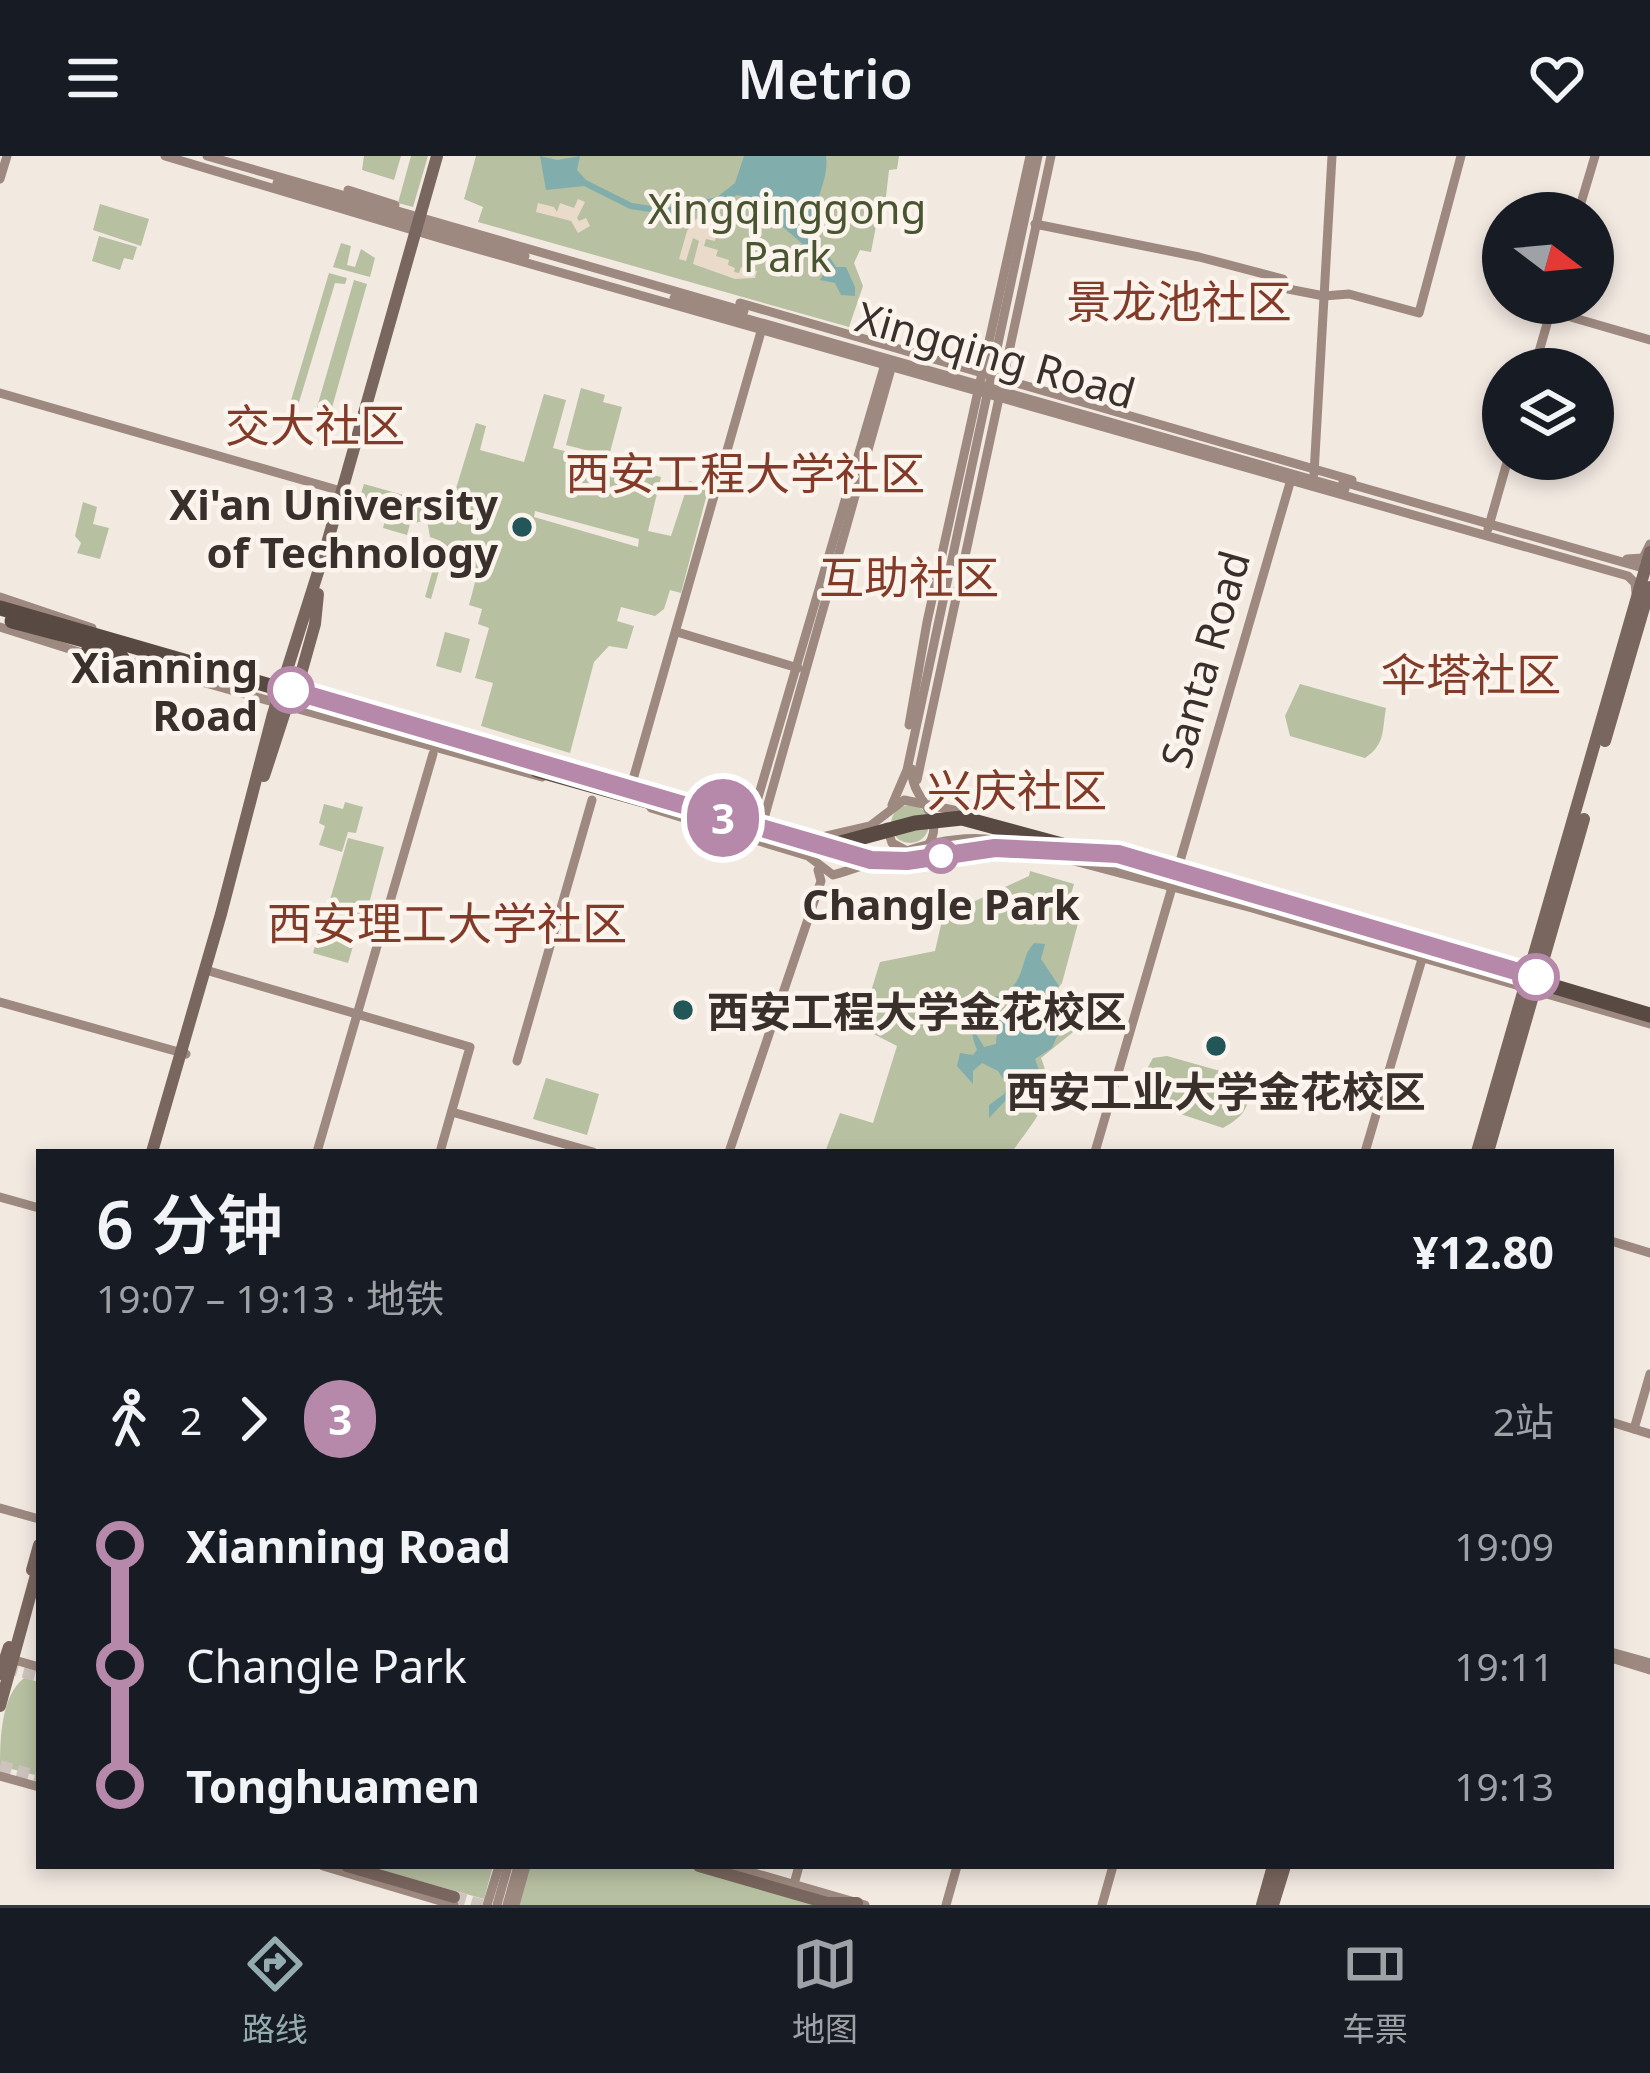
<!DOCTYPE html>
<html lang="zh">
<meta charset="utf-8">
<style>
body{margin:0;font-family:"Noto Sans","Noto Sans SC",sans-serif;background:#242831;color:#f1f3f6;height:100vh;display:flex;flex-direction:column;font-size:45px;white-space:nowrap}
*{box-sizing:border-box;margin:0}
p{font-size:39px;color:#9ea1a6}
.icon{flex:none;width:66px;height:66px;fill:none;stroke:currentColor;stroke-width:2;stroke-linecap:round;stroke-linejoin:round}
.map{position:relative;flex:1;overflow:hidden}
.panel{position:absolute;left:36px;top:993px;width:1578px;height:720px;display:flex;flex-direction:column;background:#171b24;border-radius:0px;box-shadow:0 6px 18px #0003}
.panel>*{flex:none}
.badge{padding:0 24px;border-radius:39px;font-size:42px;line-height:78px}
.needle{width:78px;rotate:106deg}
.tools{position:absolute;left:1482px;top:36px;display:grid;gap:24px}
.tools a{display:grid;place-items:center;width:132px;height:132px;border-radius:50%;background:#171b24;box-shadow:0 6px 18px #0003;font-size:60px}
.map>.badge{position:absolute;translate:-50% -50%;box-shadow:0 0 0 6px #fff}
.legs{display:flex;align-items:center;gap:18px;height:132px;padding:0 60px;font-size:39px}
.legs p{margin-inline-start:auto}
.headline{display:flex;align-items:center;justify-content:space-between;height:204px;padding:0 60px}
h1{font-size:66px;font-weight:600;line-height:90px}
ul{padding:0 60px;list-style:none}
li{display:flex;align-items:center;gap:42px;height:120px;font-size:45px}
li i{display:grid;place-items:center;width:18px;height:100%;margin:0 15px;background:currentColor}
li i::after{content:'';width:30px;height:30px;margin:-15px;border:9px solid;border-radius:50%;background:#171b24}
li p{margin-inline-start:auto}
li:first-child i{background:linear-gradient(#0000 50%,currentColor 0)}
li:last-child i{background:linear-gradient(currentColor 50%,#0000 0)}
header{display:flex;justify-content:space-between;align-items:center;height:156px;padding:0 60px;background:#171b24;font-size:54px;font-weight:600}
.menu{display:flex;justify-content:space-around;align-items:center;height:168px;border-top:3px solid #363941;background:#171b24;font-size:33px;color:#9ea1a6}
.menu a{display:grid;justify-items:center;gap:6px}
.menu .current{color:#94acaf}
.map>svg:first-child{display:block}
.green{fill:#b7c0a1;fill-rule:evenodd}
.plaza{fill:#e9dac9}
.water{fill:#82adad}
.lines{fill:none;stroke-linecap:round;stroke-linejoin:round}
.primary-tunnel{stroke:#cdc4bd;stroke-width:12;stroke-dasharray:12 6;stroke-linecap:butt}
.secondary{stroke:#9d897f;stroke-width:9}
.primary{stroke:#79665e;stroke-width:12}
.highway{stroke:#594943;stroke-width:15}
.line-1-casing{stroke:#fff;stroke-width:27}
.line-1{stroke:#b688a9;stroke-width:18}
.poi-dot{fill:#235658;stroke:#faf4ed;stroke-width:4.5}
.stop-1-dot{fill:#fff;stroke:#b688a9;stroke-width:6}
.labels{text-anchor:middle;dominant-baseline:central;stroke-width:9;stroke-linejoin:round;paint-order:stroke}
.park-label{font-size:42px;fill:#495531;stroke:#faf4ed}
.street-label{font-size:42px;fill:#392f2b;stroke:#faf4ed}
.poi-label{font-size:42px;font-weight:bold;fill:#392f2b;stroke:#faf4ed;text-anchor:end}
.stop-label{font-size:42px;font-weight:bold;fill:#392f2b;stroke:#faf4ed;text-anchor:end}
.neighbourhood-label{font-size:45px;fill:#833b29;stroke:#faf4ed}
</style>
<header><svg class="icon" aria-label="menu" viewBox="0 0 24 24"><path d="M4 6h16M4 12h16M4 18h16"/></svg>Metrio<svg class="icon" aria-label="heart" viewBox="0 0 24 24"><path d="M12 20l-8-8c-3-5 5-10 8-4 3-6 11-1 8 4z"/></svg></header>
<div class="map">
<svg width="1650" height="1749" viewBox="0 0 1650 1749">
<rect width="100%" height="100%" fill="#f2e9e1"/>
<!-- green -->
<g class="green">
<path d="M364 0H401L394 24 362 14Z"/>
<path d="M411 0H428L413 51 398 47Z"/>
<path d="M476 0H899L897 13 889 14 885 49H880L871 96 860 94 854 107 863 130 849 171 478 66 483 51 464 43Z"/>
<path d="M100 48 149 63 141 90 93 74Z"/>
<path d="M99 80 137 91 133 104 124 102 120 114 92 105Z"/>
<path d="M341 87 351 90 347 109 355 111 361 93 375 102 370 121 333 111Z"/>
<path d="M329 117 347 122 345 128 335 127 297 253 289 251Z"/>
<path d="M354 124 367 128 329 262 315 258Z"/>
<path d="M581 232 605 239 603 246 622 251 609 300 566 289Z"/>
<path d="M544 238 566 244 553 292 661 321 648 375 671 380 689 325 709 330 681 437 670 434 664 453 655 460 621 451 617 465 634 470 627 493 609 490 594 506 570 597 481 570 493 527 475 522 489 472 478 468 482 453 469 449 477 419 441 408 431 443 425 441 441 385 430 381 427 364 410 368 407 379 383 372 388 353 358 347 364 328 450 352 476 267 486 270 480 294 524 306ZM535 355 639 383 638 391 534 361Z"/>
<path d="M83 346 97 351 93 368 109 372 100 403 77 397 81 387 75 380Z"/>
<path d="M445 476 470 483 461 517 436 510Z"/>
<path d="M1300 528 1386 552C1382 573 1386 588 1365 602L1290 580 1285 560Z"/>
<path d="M345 646 363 651 356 677 348 676 342 696 319 689 325 670 319 667 324 648 343 653Z"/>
<circle cx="910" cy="668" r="19"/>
<path d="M348 682 384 691 366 759 355 767 336 763 334 756 327 754Z"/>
<path d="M1030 715 1074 728 1066 755 1080 760 1062 827 1056 835 1078 872 1041 902C1058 943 1035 963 1012 996H825L840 957 873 967 897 890 860 871 880 806 935 795 943 760 1029 720Z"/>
<path d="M321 770 356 780 348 807 313 797Z"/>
<path d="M1167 900 1245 922C1253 948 1246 959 1223 972L1141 945 1142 922 1153 902Z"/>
<path d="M546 922 599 938 587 979 533 963Z"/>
<path d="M24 1522 39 1526V1620L0 1610C0 1583 1 1540 24 1522Z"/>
<path d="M366 1710H493L484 1743Z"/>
<path d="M529 1710H683L817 1749H518Z"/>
</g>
<!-- plaza -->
<g class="plaza">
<path d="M578 43 585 46 577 62 579 65 586 62 590 70 578 77 571 65 536 56 538 47 554 51 557 56 560 47 574 52Z"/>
<path d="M721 58 715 85 706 83 704 90 718 94 716 100 729 104 728 109 735 112 734 116 739 117 741 111 757 115 755 122 735 123 693 108 699 85 693 82 686 105 679 103 687 75 696 63Z"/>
</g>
<!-- water -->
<g class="water">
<path d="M540 0 557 4 580 0 577 14 586 24 632 47 665 52 717 41 735 27 744 0H826C830 27 808 51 815 78 818 90 830 100 836 111H846L855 131V140L841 139 835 127 820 124 828 110 783 71 762 45 737 39 713 51 670 59 630 53 584 30 546 34Z"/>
<path d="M1034 787 1045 788 1041 803 1059 830 1050 834 1052 860 1063 866 1052 892 1035 903 1041 919 1027 936 1028 942 1024 946 1008 942 989 962V949L1004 938 1007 929 998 915 982 907 973 915V928L957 910 960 897 973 899 977 894C965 866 973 842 1004 839L1006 843 978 866 975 876 984 891 996 888 998 861 1009 863 1020 854 1037 858 1042 852 1029 831 1012 838 1009 834C1026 820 1020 802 1034 787Z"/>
</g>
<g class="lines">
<!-- primary-tunnel -->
<g class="primary-tunnel">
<path d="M6 1511 39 1520"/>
<path d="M0 1610 39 1621"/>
<path d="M454 1741 482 1749"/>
</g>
<!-- secondary -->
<g class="secondary">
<path d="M165 0 446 84 1628 420 1635 427 1636 437"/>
<path d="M207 0 744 155"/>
<path d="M0 23 7 0"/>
<path d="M277 27 525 100"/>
<path d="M348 34 395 49"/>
<path d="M1578 57 1595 0"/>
<path d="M1035 68 1199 101 1283 123 1288 133 1324 140 1349 138 1419 157 1461 0"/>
<path d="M674 142 1345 333"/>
<path d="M740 147 1352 324"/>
<path d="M1550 155 1650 184"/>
<path d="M1534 213 1553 147"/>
<path d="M0 237 341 335"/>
<path d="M1314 318 1332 0"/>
<path d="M1343 326 1650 414"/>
<path d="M1488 373 1508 303"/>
<path d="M1627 403 1643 402 1650 388"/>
<path d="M0 441 92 472"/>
<path d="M0 471 98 502"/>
<path d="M677 476 798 512"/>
<path d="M120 503 542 621"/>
<path d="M909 569 927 466 1030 0"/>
<path d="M912 613C910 644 947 657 929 688"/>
<path d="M917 624 1051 0"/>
<path d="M632 627 762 172"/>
<path d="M892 649 907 614 1038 0"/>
<path d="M651 652 808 700 833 719C885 705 940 675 995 684L1252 752 1650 868"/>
<path d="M752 662 885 208"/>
<path d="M763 666 892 209"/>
<path d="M887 671 892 687 909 696"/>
<path d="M818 682 870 670 904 644 968 657"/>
<path d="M1152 706 1205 720"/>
<path d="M1178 712 1292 320"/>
<path d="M209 815 470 891 440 996"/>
<path d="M0 846 186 898"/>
<path d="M517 905 592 644"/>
<path d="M452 956 593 996"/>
<path d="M317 996 433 598"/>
<path d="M729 996 821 725 818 714"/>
<path d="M1095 996 1171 735 1169 728"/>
<path d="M1365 996 1422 803"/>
<path d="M0 1041 39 1052"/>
<path d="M1611 1085 1650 1097"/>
<path d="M1611 1266 1650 1278"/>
<path d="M1634 1273 1650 1218"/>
<path d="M0 1352 39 1363"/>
<path d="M1611 1496 1650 1507"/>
<path d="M1611 1502 1650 1514"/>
<path d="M11 1503 39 1511"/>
<path d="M0 1620 39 1631"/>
<path d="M323 1710 454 1749"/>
<path d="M730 1710 865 1749"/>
<path d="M794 1728 799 1710"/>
<path d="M487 1749 499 1710"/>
<path d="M497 1749 508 1710"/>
<path d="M507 1749 518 1710"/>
<path d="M515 1749 526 1710"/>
<path d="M946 1749 957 1710"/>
<path d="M1102 1749 1113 1710"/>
</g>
<!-- primary -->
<g class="primary">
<path d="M293 530 299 525 315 468 318 438"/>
<path d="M1605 585 1650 431"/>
<path d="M264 620 293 531"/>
<path d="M152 996 221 758 273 558 326 391 437 0"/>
<path d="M1477 996 1650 396"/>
<path d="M1488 996 1584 663"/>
<path d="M32 1414 39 1389"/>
<path d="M0 1518 9 1491"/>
<path d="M0 1550 39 1408"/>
<path d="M347 1710 454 1741"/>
<path d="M699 1710 834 1749"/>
<path d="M828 1747H857"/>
<path d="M1262 1749 1273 1710"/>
<path d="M1273 1749 1285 1710"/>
</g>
<!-- highway -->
<g class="highway">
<path d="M0 452 812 686 833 689 915 667 962 662 1232 735 1650 859"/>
<path d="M12 465 99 488"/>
<path d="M89 492 122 502"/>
<path d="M537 614 658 648"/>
</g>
</g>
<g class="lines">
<defs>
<path id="line-1" d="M291 534 871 704 907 705 995 692 1118 698 1536 821"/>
</defs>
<!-- line-1 casing -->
<use href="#line-1" class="line-1-casing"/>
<!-- line-1 -->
<use href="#line-1" class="line-1"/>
</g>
<!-- markers -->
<g class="poi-dot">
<circle cx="522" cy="371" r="12"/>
<circle cx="683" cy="854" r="12"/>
<circle cx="1216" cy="890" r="12"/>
</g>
<g class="stop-1-dot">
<circle cx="291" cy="534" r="21"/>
<circle cx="941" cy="700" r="15"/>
<circle cx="1536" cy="821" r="21"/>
</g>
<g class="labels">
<!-- park labels -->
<g class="park-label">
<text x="787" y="51">Xingqinggong<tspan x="787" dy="48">Park</tspan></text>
</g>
<!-- street labels -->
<g class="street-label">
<text transform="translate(996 198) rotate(16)">Xingqing Road</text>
<text transform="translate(1204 503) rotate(-74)">Santa Road</text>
</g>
<!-- poi labels -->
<g class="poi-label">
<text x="498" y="347">Xi'an University<tspan x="498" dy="48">of Technology</tspan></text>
<text x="707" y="854" text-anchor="start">西安工程大学金花校区</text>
<text x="1216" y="934" text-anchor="middle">西安工业大学金花校区</text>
</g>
<!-- stop labels -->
<g class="stop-label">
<text x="258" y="510">Xianning<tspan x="258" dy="48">Road</tspan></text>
<text x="941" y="747" text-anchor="middle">Changle Park</text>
</g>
<!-- neighbourhood labels -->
<g class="neighbourhood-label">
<text x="1179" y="144">景龙池社区</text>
<text x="315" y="268">交大社区</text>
<text x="745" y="316">西安工程大学社区</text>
<text x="909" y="420">互助社区</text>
<text x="1471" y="517">伞塔社区</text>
<text x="1017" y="633">兴庆社区</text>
<text x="447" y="766">西安理工大学社区</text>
</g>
</g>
</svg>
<div class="tools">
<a><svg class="needle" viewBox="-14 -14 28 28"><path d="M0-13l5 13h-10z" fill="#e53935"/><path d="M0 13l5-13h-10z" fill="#9ea1a6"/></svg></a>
<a><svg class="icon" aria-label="layers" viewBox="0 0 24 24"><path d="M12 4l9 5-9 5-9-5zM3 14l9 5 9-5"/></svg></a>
</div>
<b class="badge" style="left:723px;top:662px;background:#b688a9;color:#fff">3</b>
<section class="panel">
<div class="headline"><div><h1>6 分钟</h1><p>19:07 – 19:13 · 地铁</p></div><b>¥12.80</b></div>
<div class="legs"><svg class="icon" aria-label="walk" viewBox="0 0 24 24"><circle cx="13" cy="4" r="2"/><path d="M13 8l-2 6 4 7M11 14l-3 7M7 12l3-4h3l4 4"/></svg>2<svg class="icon" aria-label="forward" viewBox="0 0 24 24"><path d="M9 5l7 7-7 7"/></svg><b class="badge" style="background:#b688a9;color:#fff">3</b><p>2站</p></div>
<ul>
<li><i style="color:#b688a9"></i><b>Xianning Road</b><p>19:09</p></li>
<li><i style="color:#b688a9"></i><span>Changle Park</span><p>19:11</p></li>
<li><i style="color:#b688a9"></i><b>Tonghuamen</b><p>19:13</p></li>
</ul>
</section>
</div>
<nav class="menu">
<a class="current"><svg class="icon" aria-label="directions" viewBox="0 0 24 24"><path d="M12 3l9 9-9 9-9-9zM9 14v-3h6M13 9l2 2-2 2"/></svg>路线</a>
<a><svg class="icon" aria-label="map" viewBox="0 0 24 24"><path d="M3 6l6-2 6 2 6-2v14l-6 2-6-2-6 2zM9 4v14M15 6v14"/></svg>地图</a>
<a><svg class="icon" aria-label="tickets" viewBox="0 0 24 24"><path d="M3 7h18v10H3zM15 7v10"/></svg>车票</a>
</nav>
